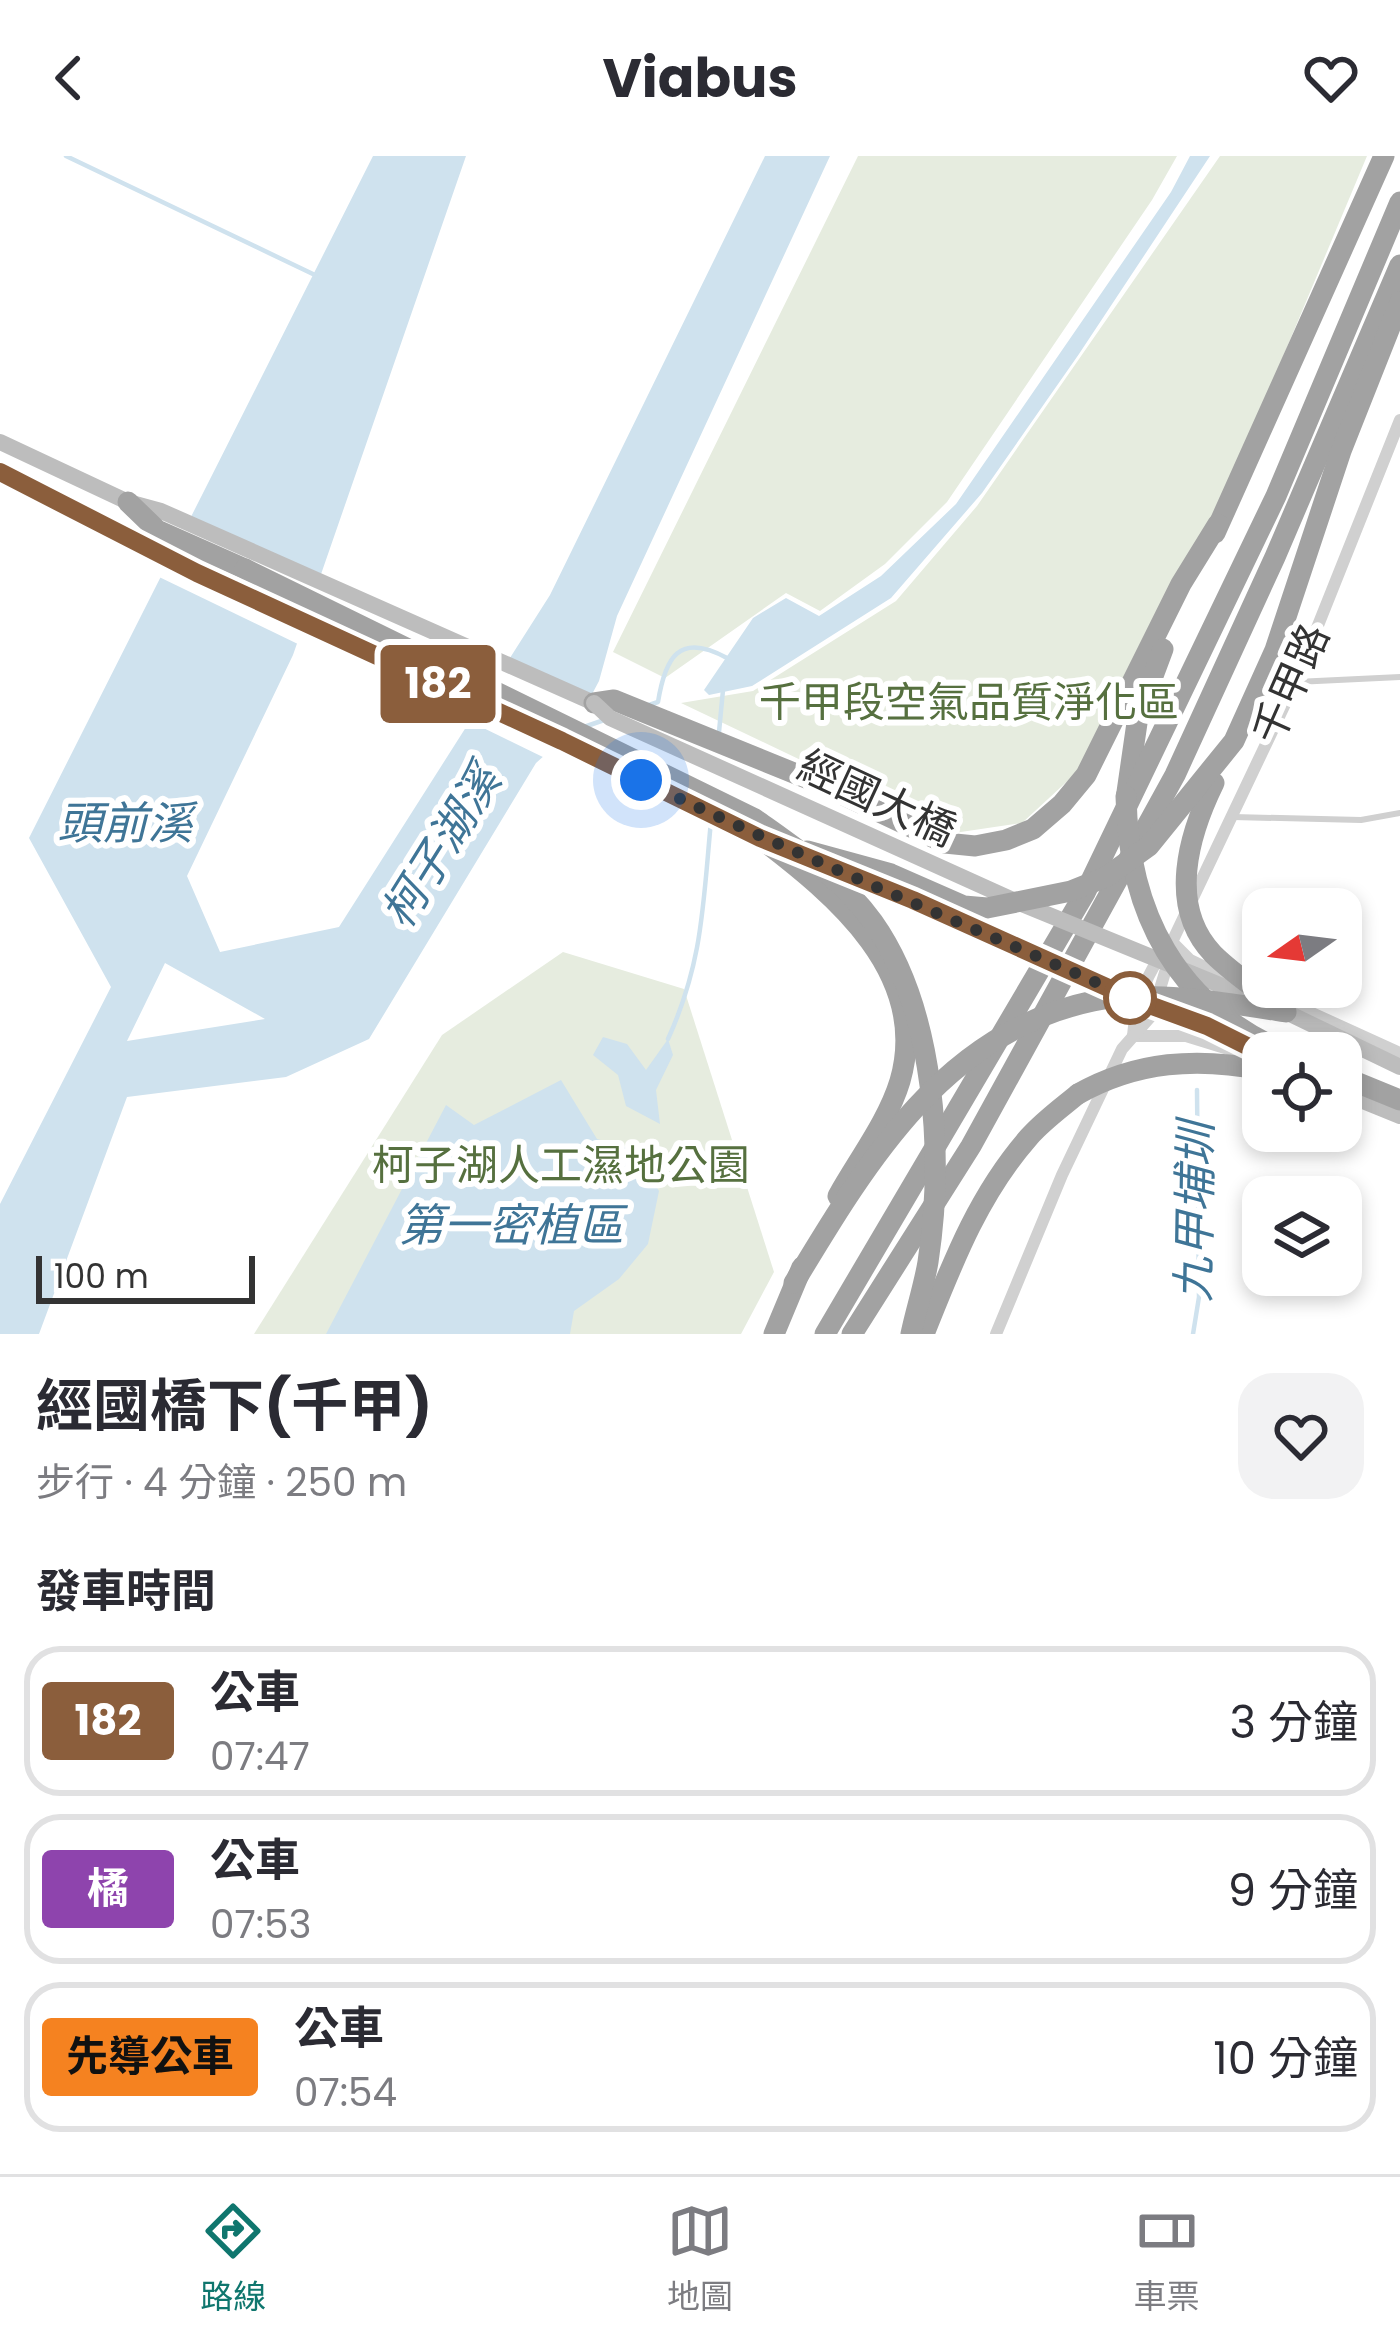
<!DOCTYPE html>
<html lang="zh-TW">
<meta charset="utf-8">
<style>
body{margin:0;font-family:Poppins,"Noto Sans TC",sans-serif;background:#f2f2f3;color:#2b2b33;height:100vh;display:flex;flex-direction:column;font-size:45px;white-space:nowrap}
*{box-sizing:border-box;margin:0}
p{font-size:39px;color:#7c7c81}
.icon{flex:none;width:66px;height:66px;fill:none;stroke:currentColor;stroke-width:2;stroke-linecap:round;stroke-linejoin:round}
.map{position:relative;height:1178px;overflow:hidden}
.drawer{display:flex;flex-direction:column;background:#fff;flex:1}
.drawer>*{flex:none}
.badge{padding:0 24px;border-radius:9px;font-size:42px;line-height:78px}
.needle{width:78px;rotate:256deg}
.fabs{position:absolute;left:1242px;top:732px;display:grid;gap:24px}
.fabs a{display:grid;place-items:center;width:120px;height:120px;border-radius:24px;background:#fff;box-shadow:0 6px 18px #0003;font-size:60px}
.scale{position:absolute;left:36px;bottom:30px;width:219px;box-sizing:border-box;padding-left:12px;border:6px solid #333;border-top:0;font-size:33px;line-height:42px;white-space:nowrap;color:#333;-webkit-text-stroke:9px #fff;paint-order:stroke}
.you{position:absolute;width:60px;height:60px;margin:-30px;border:9px solid #fff;border-radius:50%;background:#1a73e8;box-shadow:0 0 0 18px #1a73e833}
.map>.badge{position:absolute;translate:-50% -50%;box-shadow:0 0 0 6px #fff}
h2{padding:0 36px;font-size:45px;line-height:108px}
.round{display:grid;place-items:center;flex:none;width:126px;height:126px;border-radius:36px;background:#f2f2f3}
.headline{display:flex;align-items:center;justify-content:space-between;height:204px;padding:0 36px}
h1{font-size:57px;font-weight:700;line-height:90px}
ul{padding:0;list-style:none}
li{display:flex;align-items:center;gap:36px;height:150px;margin:0 24px 18px;padding:0 12px;border:6px solid #e1e1e2;border-radius:36px}
li div{flex:1}
li b{display:block;font-size:45px}
li em{font-style:normal}
li .badge{min-width:132px;font-weight:700;text-align:center}
header{display:flex;justify-content:space-between;align-items:center;height:156px;padding:0 36px;background:#fff;font-size:54px;font-weight:700}
.tab-bar{display:flex;justify-content:space-around;align-items:center;height:168px;border-top:3px solid #e1e1e2;background:#fff;font-size:33px;color:#7c7c81}
.tab-bar a{display:grid;justify-items:center;gap:6px}
.tab-bar .current{color:#0f766e}
.map>svg:first-child{display:block}
.green{fill:#e6ecdf}
.water{fill:#cfe2ee;fill-rule:evenodd}
.pier{fill:#fff}
.lines{fill:none;stroke-linecap:round;stroke-linejoin:round}
.stream{stroke:#cfe2ee;stroke-width:4.5}
.service{stroke:#d0d0d0;stroke-width:6}
.minor{stroke:#d0d0d0;stroke-width:12}
.secondary{stroke:#bdbdbd;stroke-width:16}
.trunk{stroke:#a2a2a2;stroke-width:21}
.secondary-bridge{stroke:#bdbdbd;stroke-width:16}
.trunk-bridge{stroke:#a2a2a2;stroke-width:21}
.line-casing{stroke:#fff;stroke-width:27}
.line{stroke:#8b5e3c;stroke-width:18}
.walk{stroke:#333;stroke-width:12;stroke-dasharray:0 21.6}
.stop-dot{fill:#fff;stroke:#8b5e3c;stroke-width:6}
.labels{text-anchor:middle;dominant-baseline:central;stroke-width:12;stroke-linejoin:round;paint-order:stroke}
.street-label{font-size:42px;fill:#333;stroke:#fff}
.park-label{font-size:42px;fill:#56703f;stroke:#fff}
.water-label{font-size:45px;font-style:italic;fill:#3f7597;stroke:#fff}
</style>
<header><svg class="icon" aria-label="back" viewBox="0 0 24 24"><path d="M15 5l-7 7 7 7"/></svg>Viabus<svg class="icon" aria-label="heart" viewBox="0 0 24 24"><path d="M12 20l-8-8c-3-5 5-10 8-4 3-6 11-1 8 4z"/></svg></header>
<div class="map">
<svg width="1400" height="1178" viewBox="0 0 1400 1178">
<rect width="100%" height="100%" fill="#fff"/>
<!-- green -->
<g class="green">
<path d="M858 0H1177L1152 44 947 346 885 408 820 455 786 437 665 522 613 496Z"/>
<path d="M1220 0H1367L1215 363 1087 607 1022 667 954 677 681 547 753 535 896 445 977 350Z"/>
<path d="M563 796 684 833 774 1116 741 1178H254L442 879Z"/>
</g>
<!-- water -->
<g class="water">
<path d="M373 0H466L293 499 187 720 220 796 339 771 550 439 765 0H830L617 460 599 525 573 574 536 607 369 883 286 921 127 941 39 1178H0V1048L111 831 29 682ZM165 807 265 863 127 885Z"/>
<path d="M1190 0H1210L1079 198 982 337 891 442 752 530 709 539 704 534 753 462 786 442 819 460 881 420 956 348 1171 36Z"/>
<path d="M603 881 627 888 646 914 668 883 673 899 656 934 660 968 626 950 618 919 593 899Z"/>
<path d="M561 924 597 983 633 993 659 1035 648 1088 619 1123 574 1155 570 1178H326L446 949 474 969Z"/>
</g>
<!-- pier -->
<g class="pier">
<path d="M185 359 326 420 302 490 155 419Z"/>
<path d="M504 499 597 542 578 578 549 604 463 562Z"/>
</g>
<g class="lines">
<!-- stream -->
<g class="stream">
<path d="M66 0 315 119"/>
<path d="M646 550 658 546C665 503 678 475 727 502"/>
<path d="M584 571 607 563"/>
<path d="M719 576 723 534"/>
<path d="M668 883C703 806 703 748 711 665"/>
<path d="M1193 1178 1199 1141 1197 934"/>
</g>
<!-- service -->
<g class="service">
<path d="M1296 526 1400 521"/>
<path d="M1233 661 1361 664 1400 657"/>
</g>
<!-- minor -->
<g class="minor">
<path d="M1172 786 1190 804 1234 825"/>
<path d="M1281 843 1400 897"/>
<path d="M1133 880C1136 844 1147 813 1172 786L1295 527 1400 264"/>
<path d="M1133 880H1186L1254 901"/>
<path d="M996 1178 1062 1019 1122 893 1152 859 1170 800"/>
</g>
<!-- secondary -->
<g class="secondary">
<path d="M0 286 128 346 161 355 594 547"/>
<path d="M0 316C250 445 507 559 760 682"/>
<path d="M1341 936 1400 960"/>
</g>
<!-- trunk -->
<g class="trunk">
<path d="M128 346 157 374 245 413"/>
<path d="M1215 377 1384 0"/>
<path d="M594 547 614 544 816 626 945 687 975 690 1006 684 1033 673 1062 648 1086 619 1181 428 1218 368"/>
<path d="M1127 636 1138 560 1163 493"/>
<path d="M760 682C835 739 931 818 900 925 888 965 858 1004 838 1040"/>
<path d="M1341 920 1400 944"/>
<path d="M774 1178 802 1111"/>
<path d="M825 1178 1085 737 1276 340 1400 46"/>
<path d="M852 1178 971 990 1175 619 1275 401 1400 109"/>
<path d="M924 1178C952 1108 978 1039 1029 981 1043 965 1061 952 1078 938"/>
</g>
<!-- secondary-bridge -->
<g class="secondary-bridge">
<path d="M594 547 610 562 1022 748 1286 856 1400 911"/>
<path d="M827 711 913 744 1134 843 1207 870 1263 898"/>
</g>
<!-- trunk-bridge -->
<g class="trunk-bridge">
<path d="M245 413 755 663C797 693 842 723 873 766 936 855 944 1001 928 1106 924 1130 916 1154 911 1178"/>
<path d="M1214 627C1189 678 1167 750 1213 798 1233 818 1258 834 1281 852"/>
<path d="M1126 640C1128 756 1176 851 1288 897"/>
<path d="M807 695 891 718 964 750 987 752 1071 735 1106 721 1149 690 1234 585 1275 494 1341 295 1400 146"/>
<path d="M1078 938C1137 905 1197 901 1263 914"/>
<path d="M794 1127C867 1006 944 876 1093 845 1149 833 1229 847 1286 856"/>
</g>
</g>
<g class="lines">
<defs>
<path id="line" d="M0 316 197 417 562 585 760 682 913 744 1133 843 1207 870 1263 898"/>
</defs>
<!-- line casing -->
<use href="#line" class="line-casing"/>
<!-- line -->
<use href="#line" class="line"/>
<!-- walk -->
<path class="walk" d="M641 624C803 703 970 769 1133 843L1130 842"/>
</g>
<!-- markers -->
<circle class="stop-dot" cx="1130" cy="842" r="24"/>
<g class="labels">
<!-- street labels -->
<g class="street-label">
<text transform="translate(1291 528) rotate(-66)">千甲路</text>
<text transform="translate(877 642) rotate(25)">經國大橋</text>
</g>
<!-- park labels -->
<g class="park-label">
<text x="969" y="546">千甲段空氣品質淨化區</text>
<text x="561" y="1009">柯子湖人工濕地公園</text>
</g>
<!-- water labels -->
<g class="water-label">
<text x="125" y="667">頭前溪</text>
<text transform="translate(441 691) rotate(-58)">柯子湖溪</text>
<text transform="translate(1195 1056) rotate(-89)">九甲埔圳</text>
<text x="511" y="1069">第一密植區</text>
</g>
</g>
</svg>
<div class="fabs">
<a><svg class="needle" viewBox="-14 -14 28 28"><path d="M0-13l5 13h-10z" fill="#e53935"/><path d="M0 13l5-13h-10z" fill="#7c7c81"/></svg></a>
<a><svg class="icon" aria-label="locate" viewBox="0 0 24 24"><circle cx="12" cy="12" r="6"/><path d="M12 2v4M12 18v4M2 12h4M18 12h4"/></svg></a>
<a><svg class="icon" aria-label="layers" viewBox="0 0 24 24"><path d="M12 4l9 5-9 5-9-5zM3 14l9 5 9-5"/></svg></a>
</div>
<div class="scale">100 m</div>
<div class="you" style="left:641px;top:624px"></div>
<b class="badge" style="left:438px;top:528px;background:#8b5e3c;color:#fff">182</b>
</div>
<section class="drawer">
<div class="headline"><div><h1>經國橋下(千甲)</h1><p>步行 · 4 分鐘 · 250 m</p></div><a class="round"><svg class="icon" aria-label="heart" viewBox="0 0 24 24"><path d="M12 20l-8-8c-3-5 5-10 8-4 3-6 11-1 8 4z"/></svg></a></div>
<h2>發車時間</h2>
<ul>
<li><span class="badge" style="background:#8b5e3c;color:#fff">182</span><div><b>公車</b><p>07:47</p></div><em>3 分鐘</em></li>
<li><span class="badge" style="background:#8e44ad;color:#fff">橘</span><div><b>公車</b><p>07:53</p></div><em>9 分鐘</em></li>
<li><span class="badge" style="background:#f58220;color:#111">先導公車</span><div><b>公車</b><p>07:54</p></div><em>10 分鐘</em></li>
</ul>
</section>
<nav class="tab-bar">
<a class="current"><svg class="icon" aria-label="directions" viewBox="0 0 24 24"><path d="M12 3l9 9-9 9-9-9zM9 14v-3h6M13 9l2 2-2 2"/></svg>路線</a>
<a><svg class="icon" aria-label="map" viewBox="0 0 24 24"><path d="M3 6l6-2 6 2 6-2v14l-6 2-6-2-6 2zM9 4v14M15 6v14"/></svg>地圖</a>
<a><svg class="icon" aria-label="tickets" viewBox="0 0 24 24"><path d="M3 7h18v10H3zM15 7v10"/></svg>車票</a>
</nav>
